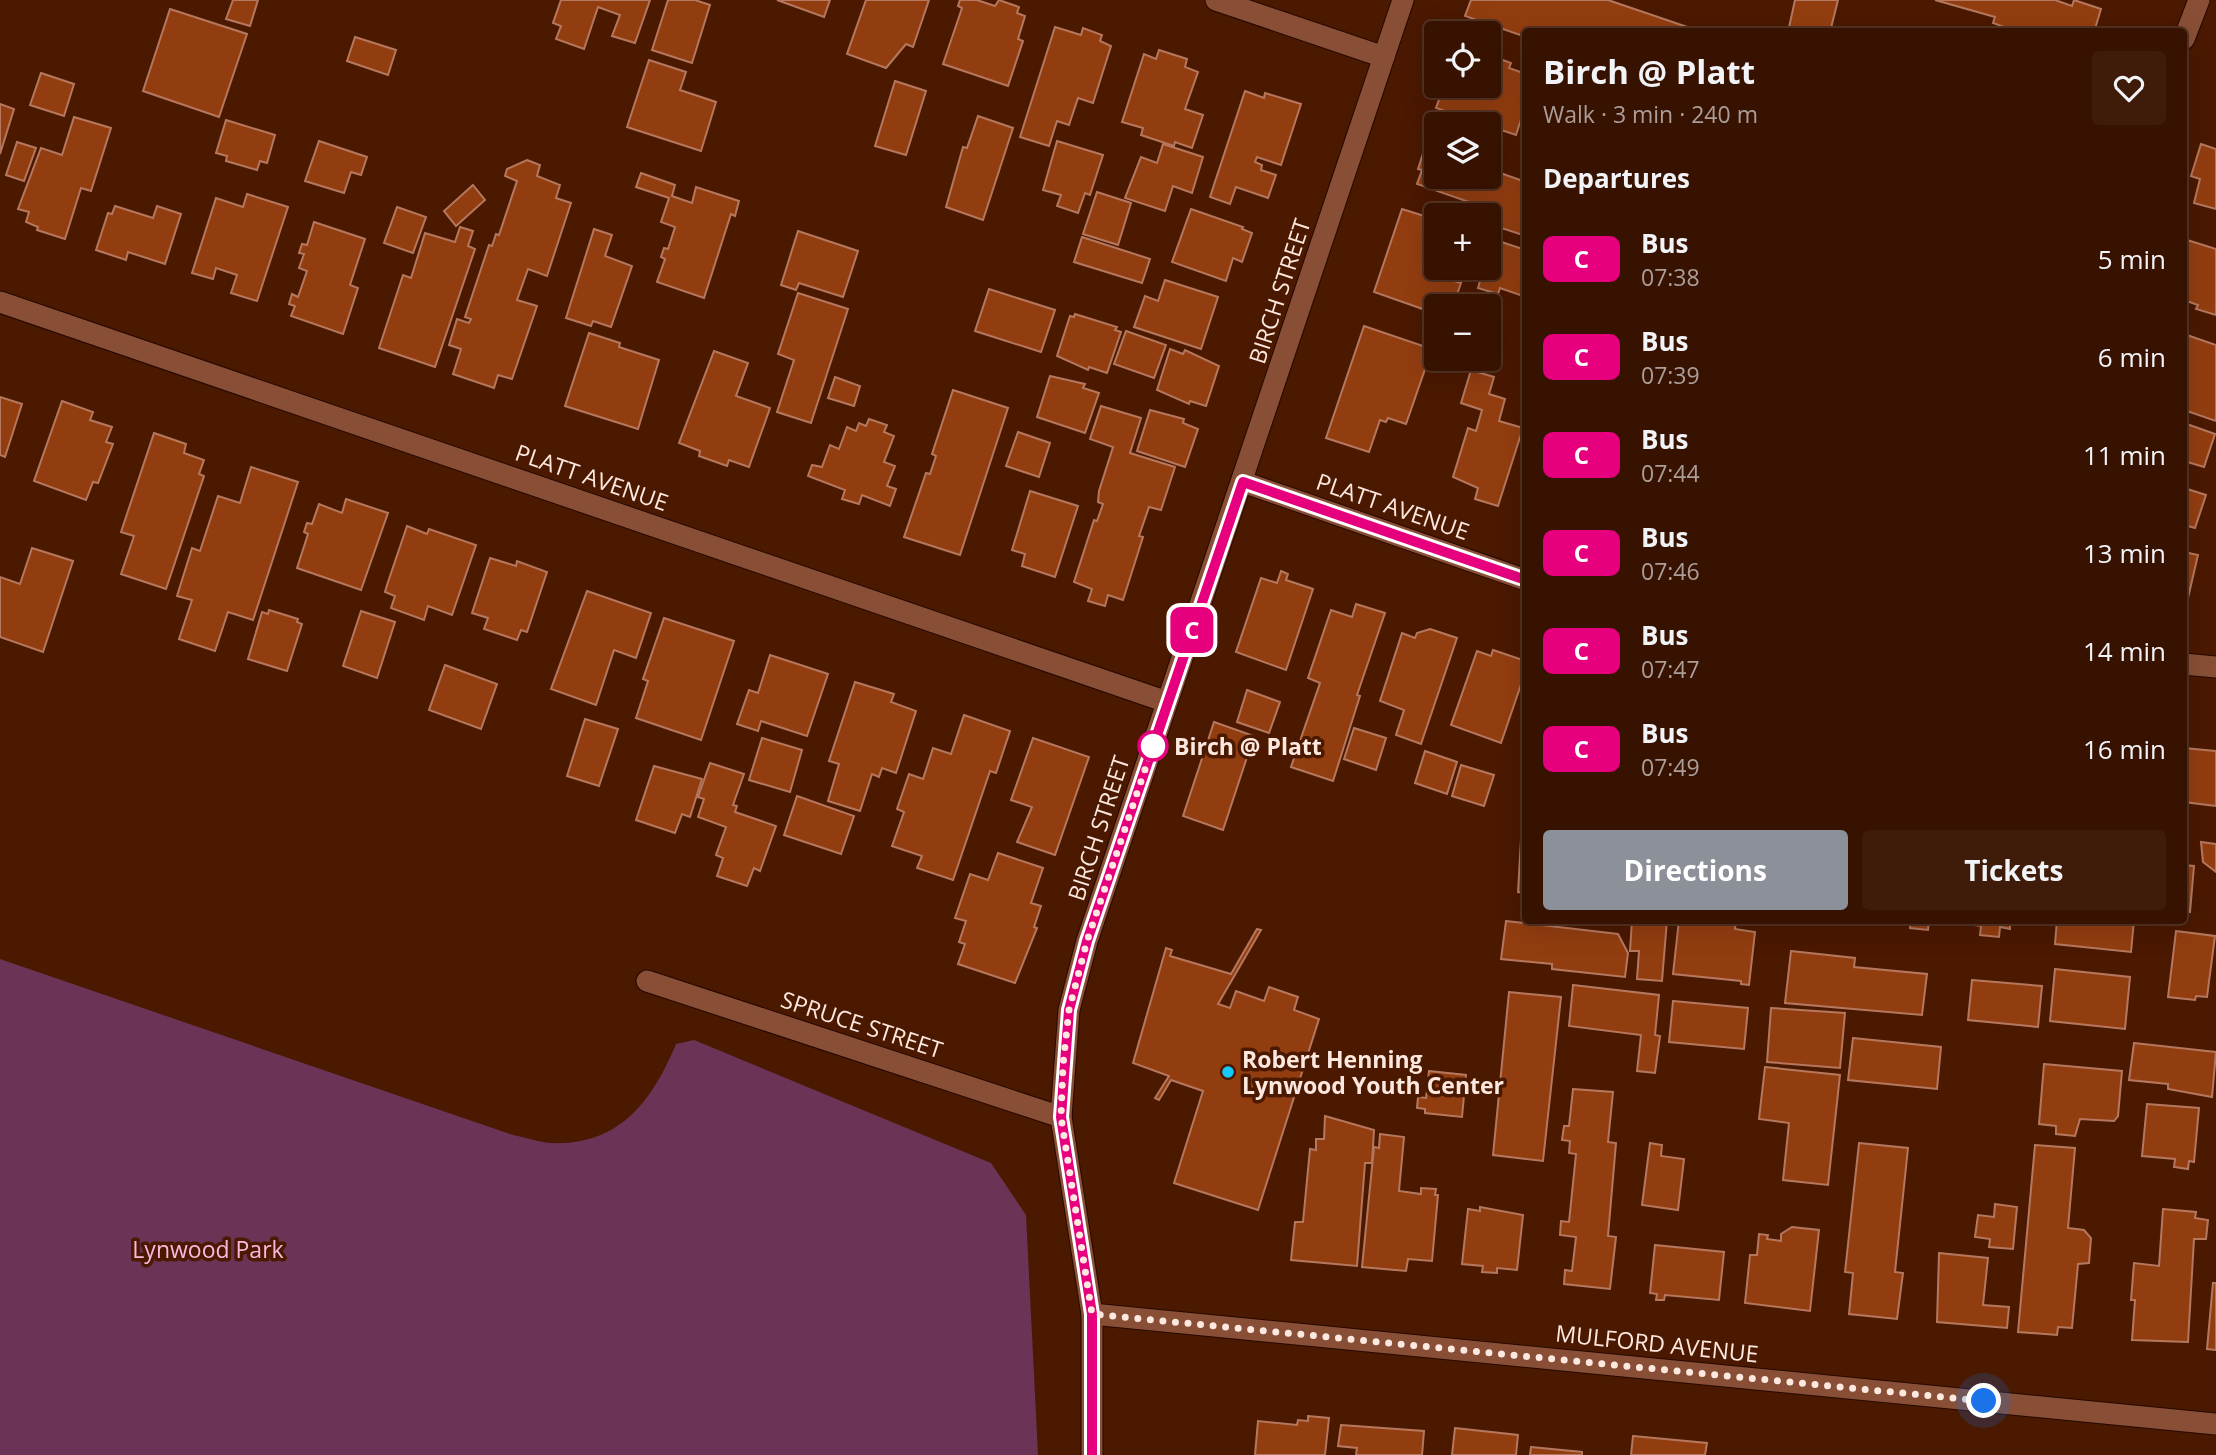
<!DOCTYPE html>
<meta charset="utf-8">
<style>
body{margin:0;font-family:"Open Sans",sans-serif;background:#3f1b0a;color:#f1f3f6;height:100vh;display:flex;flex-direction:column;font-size:26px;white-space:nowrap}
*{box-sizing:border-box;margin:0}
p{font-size:23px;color:#ab9e99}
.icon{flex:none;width:38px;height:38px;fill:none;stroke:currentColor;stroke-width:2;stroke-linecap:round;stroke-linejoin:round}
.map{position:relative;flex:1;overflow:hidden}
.side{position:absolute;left:1522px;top:28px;width:665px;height:896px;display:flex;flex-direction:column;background:#381200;border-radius:7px;box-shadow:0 7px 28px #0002,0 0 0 2px #523222}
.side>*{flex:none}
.badge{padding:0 14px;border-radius:10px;font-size:24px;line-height:46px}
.tools{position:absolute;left:1424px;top:21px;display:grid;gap:14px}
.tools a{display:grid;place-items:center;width:77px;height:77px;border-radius:7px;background:#381200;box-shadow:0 7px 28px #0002,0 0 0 2px #523222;font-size:35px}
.you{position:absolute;width:35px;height:35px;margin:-18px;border:5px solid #fff;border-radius:50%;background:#1a73e8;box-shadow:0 0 0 10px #1a73e833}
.map>.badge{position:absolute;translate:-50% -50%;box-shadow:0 0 0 4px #fff}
h2{padding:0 21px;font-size:26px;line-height:63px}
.round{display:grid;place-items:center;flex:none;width:74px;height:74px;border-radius:7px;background:#3f1b0a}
.headline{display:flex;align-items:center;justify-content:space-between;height:119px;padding:0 21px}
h1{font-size:33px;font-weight:700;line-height:52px}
.action{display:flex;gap:14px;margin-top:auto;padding:14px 21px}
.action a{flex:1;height:80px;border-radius:7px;background:#8c9099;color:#fff;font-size:28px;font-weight:700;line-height:80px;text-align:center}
.action a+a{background:#3f1b0a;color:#f1f3f6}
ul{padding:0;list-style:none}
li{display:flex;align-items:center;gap:21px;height:98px;padding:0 21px}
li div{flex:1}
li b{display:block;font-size:26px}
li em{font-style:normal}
li .badge{min-width:77px;font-weight:700;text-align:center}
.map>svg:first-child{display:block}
.green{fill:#6b3456}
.building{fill:#923d10;stroke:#b5785e;stroke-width:2}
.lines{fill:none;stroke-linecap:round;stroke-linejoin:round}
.minor-casing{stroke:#250901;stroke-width:23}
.minor{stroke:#884f36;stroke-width:21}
.line-casing{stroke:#fff;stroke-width:16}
.line{stroke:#e6007e;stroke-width:10}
.walk{stroke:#fde8df;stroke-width:7;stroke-dasharray:0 12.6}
.stop-dot{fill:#fff;stroke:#e6007e;stroke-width:3.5}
.poi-dot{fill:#13cafb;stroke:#4b1800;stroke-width:2.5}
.labels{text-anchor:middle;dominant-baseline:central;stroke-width:7;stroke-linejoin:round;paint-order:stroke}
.street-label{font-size:23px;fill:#fde8df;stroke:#4b1800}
.stop-label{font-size:23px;font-weight:bold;fill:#fde8df;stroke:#4b1800;text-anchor:start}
.poi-label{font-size:23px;font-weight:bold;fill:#fde8df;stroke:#4b1800;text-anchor:start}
.park-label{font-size:23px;fill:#fbb6de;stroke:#4b1800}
</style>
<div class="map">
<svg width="2216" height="1455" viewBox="0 0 2216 1455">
<rect width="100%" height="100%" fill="#4b1800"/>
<!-- green -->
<path class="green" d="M0 959 513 1135C525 1137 538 1142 550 1143 620 1146 652 1101 676 1044L694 1040 991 1163 1026 1215 1038 1455H0Z"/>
<!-- building -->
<g class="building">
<path d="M233 0H258L250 26 226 19Z"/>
<path d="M561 0H650L635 43 612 36 620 15 598 7 584 49 556 39 561 26 553 23Z"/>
<path d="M668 0H695L710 5 692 63 652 50Z"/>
<path d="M777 0H830L824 17Z"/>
<path d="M866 0H929L913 47 906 44 886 68 847 54Z"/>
<path d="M960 0H977L995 6 999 0 1019 7 1017 13 1025 16 1018 39 1023 41 1008 86 943 64 962 8 958 6Z"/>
<path d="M1471 0H1608L1702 32H1526V37L1465 16Z"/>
<path d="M1795 0H1838L1830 32H1788Z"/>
<path d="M1935 0H2055L2072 6 2074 0 2101 9 2094 32H2017L1993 23 1995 17Z"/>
<path d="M170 9 247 34 219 117 143 91Z"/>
<path d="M1055 27 1081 35 1083 28 1102 35 1100 41 1111 46 1093 103 1078 98 1069 125 1057 121 1049 146 1020 137Z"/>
<path d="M355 37 396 50 388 75 347 61Z"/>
<path d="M1159 50 1187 59 1185 67 1198 72 1185 109 1203 115 1192 148 1175 142 1174 146 1141 135 1143 128 1122 122 1144 54 1156 59Z"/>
<path d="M1500 59 1511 63 1509 68 1526 74V104L1516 135 1436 108 1444 86H1489V61L1498 64Z"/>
<path d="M649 60 686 72 680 90 716 102 701 151 627 127Z"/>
<path d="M41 73 74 84 64 116 30 105Z"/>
<path d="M895 81 926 91 906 155 875 146Z"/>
<path d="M1245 91 1264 98 1265 93 1301 104 1281 165 1257 157 1255 162 1262 165 1261 170 1276 175 1268 198 1236 187 1230 204 1210 197Z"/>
<path d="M0 104 14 109 0 154Z"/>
<path d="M978 116 1013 128 983 220 946 207 963 147 967 148Z"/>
<path d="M74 117 111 128 91 191 81 188 65 239 37 230 38 227 26 222 29 212 18 209 41 148 62 155Z"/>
<path d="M226 120 275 135 267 163 260 161 257 170 226 161 227 156 216 153Z"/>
<path d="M1429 135 1437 137V177H1489V169L1526 182V236L1489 224V215H1467L1472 203 1417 184 1422 170 1418 169Z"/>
<path d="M319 141 367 157 361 175 351 172 344 193 305 181Z"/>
<path d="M1057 141 1103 155 1090 195 1085 193 1078 213 1057 206 1061 195 1043 190Z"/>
<path d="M17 142 36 148 24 181 6 175Z"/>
<path d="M1163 144 1203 157 1192 193 1173 186 1165 211 1125 198 1141 157 1157 163Z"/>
<path d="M2201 144 2216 149V209L2194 203 2200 179 2191 176Z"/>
<path d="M527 160 540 165 537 176 560 185 556 198 571 203 547 276 528 269 517 300 537 306 512 379 498 375 494 388 453 374 461 349 449 345 457 319 469 323 471 319 465 317 489 245 492 246 496 234 499 235 517 181 505 176 507 169Z"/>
<path d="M641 173 675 185 672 196 692 203 696 187 739 201 735 216 731 214 704 298 657 282 665 259 661 257 664 248 668 249 675 227 661 222 669 198 636 187Z"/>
<path d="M473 185 485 200 456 226 444 211Z"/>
<path d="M1097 192 1131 203 1118 245 1083 234Z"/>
<path d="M247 194 288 207 257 301 231 293 237 275 216 268 213 279 192 273 216 198 243 207Z"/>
<path d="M115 206 153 218 157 206 181 214 165 264 128 252 126 260 96 250 108 213 112 214Z"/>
<path d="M397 207 426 217 413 253 384 243Z"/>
<path d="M1191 209 1243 227 1242 229 1252 233 1242 262 1233 258 1226 281 1172 262Z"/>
<path d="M1402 209 1437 220V268H1489V238L1526 250V297L1500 288 1498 294 1478 288 1480 281 1457 273 1454 281 1461 283 1453 306H1437V314L1374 292Z"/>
<path d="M314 222 365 239 350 285 358 288 343 334 291 316 295 306 289 304 292 294 298 297 307 271 299 268 304 254 299 253 302 244 307 245Z"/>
<path d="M460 227 473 231 468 246 475 249 435 367 379 348 403 275 411 278 425 233 455 242Z"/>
<path d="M594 229 612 235 605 256 632 266 611 327 593 321 591 326 566 318Z"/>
<path d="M798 231 858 251 843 297 799 283 796 290 781 285Z"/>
<path d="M1082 237 1150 259 1142 283 1074 262Z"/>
<path d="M2184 239 2216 249V315L2196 309 2198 305 2184 300Z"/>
<path d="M1165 280 1218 297 1201 349 1134 327 1145 296 1158 301Z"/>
<path d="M989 289 1055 310 1041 352 975 331Z"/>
<path d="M798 293 848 309 811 423 777 412 794 360 778 354Z"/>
<path d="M1075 314 1117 327 1115 330 1121 332 1107 373 1089 367 1088 370 1057 356 1070 316 1074 317Z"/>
<path d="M1364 326 1432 349 1406 424 1388 418 1386 422 1380 420 1369 452 1326 438Z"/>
<path d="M1126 331 1166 345 1154 378 1114 364Z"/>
<path d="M589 333 620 343 619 347 659 360 638 429 565 406Z"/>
<path d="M2184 334 2216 345V421L2184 410Z"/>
<path d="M1170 349 1183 354 1185 350 1219 366 1206 406 1190 401 1189 404 1157 390Z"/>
<path d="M714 351 748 363 736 396 770 408 749 467 729 460 727 466 699 456 700 451 679 443Z"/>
<path d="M1471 370 1494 377 1489 394 1505 399 1499 421 1523 428 1498 506 1475 499 1478 488 1453 477 1468 428 1476 431 1482 410 1461 403Z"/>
<path d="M1050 376 1085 384 1083 388 1099 393 1085 433 1037 417Z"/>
<path d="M835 377 860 386 854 406 828 398Z"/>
<path d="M953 390 1008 408 960 555 904 537 926 473 930 474 936 456 932 454Z"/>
<path d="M0 397 22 404 5 457 0 455Z"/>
<path d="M62 401 93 412 90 420 112 427 106 442 113 444 98 483 93 482 86 500 34 481Z"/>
<path d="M1101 406 1141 418 1130 453 1175 467 1161 510 1149 507 1139 536 1143 537 1123 600 1108 595 1105 606 1088 601 1092 589 1074 582 1094 520 1097 521 1103 504 1098 502 1099 491 1113 447 1090 439Z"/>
<path d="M1150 410 1184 419 1183 423 1198 429 1185 467 1137 451Z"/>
<path d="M869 419 887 425 884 432 894 436 884 462 895 466 887 486 896 489 890 506 862 495 859 504 842 499 845 490 808 476 812 465 822 467 830 445 839 449 847 427 856 431 859 423 866 426Z"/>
<path d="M2184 423 2215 434 2204 467 2184 461Z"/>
<path d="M1018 432 1050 443 1039 477 1006 466Z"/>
<path d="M154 433 186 444 184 453 204 460 199 474 204 476 166 589 121 574 134 536 121 532Z"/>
<path d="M251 467 298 482 253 620 228 612 215 651 179 639 192 600 177 596 192 548 200 551 218 496 240 503Z"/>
<path d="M2184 488 2206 495 2195 528 2184 525Z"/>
<path d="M1030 491 1078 506 1055 577 1022 566 1025 554 1012 550Z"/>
<path d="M346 499 388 513 361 590 297 568 308 534 304 532 307 523 312 524 319 504 342 513Z"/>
<path d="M407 526 427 534 429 529 476 545 452 615 428 606 424 620 391 608 395 596 385 592 387 585Z"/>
<path d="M32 548 73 561 43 652 0 637V577L20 584Z"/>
<path d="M2184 552 2198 555 2188 598 2184 597Z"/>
<path d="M490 558 516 566 517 561 547 572 527 632 521 630 517 640 484 629 488 618 472 613Z"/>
<path d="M1281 571 1288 574 1286 580 1313 589 1286 670 1236 652 1261 578 1277 583Z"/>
<path d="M587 591 651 613 636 658 614 650 596 705 551 689Z"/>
<path d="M1356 604 1385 613 1357 695 1360 696 1333 781 1291 767 1320 683 1308 678 1331 610 1352 617Z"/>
<path d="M269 610 298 619 297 622 302 624 287 671 248 659 262 612 268 614Z"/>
<path d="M361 611 395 622 377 678 343 666Z"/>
<path d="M664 618 734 641 701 740 636 718 648 681 643 679Z"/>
<path d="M1430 629 1457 638 1421 744 1396 735 1404 710 1380 701 1402 633 1415 638 1417 633Z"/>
<path d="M1493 650 1526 661V670L1501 743 1451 725 1477 651 1491 656Z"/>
<path d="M770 655 828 674 807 736 761 721 758 731 737 724 749 690 758 693Z"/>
<path d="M445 665 497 684 481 729 429 710Z"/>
<path d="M855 682 894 694 891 702 916 711 896 773 882 768 879 777 872 774 860 811 828 801 839 764 829 761Z"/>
<path d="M1247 690 1280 702 1269 733 1237 722Z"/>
<path d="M964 715 1010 731 996 773 990 771 953 880 917 868 922 856 892 846 904 812 897 809 909 774 923 779 933 748 951 754Z"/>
<path d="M585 719 618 729 599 786 567 776Z"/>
<path d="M1214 722 1254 736 1223 830 1183 816Z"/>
<path d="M1354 728 1386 738 1376 770 1344 759Z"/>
<path d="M762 738 802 750 790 792 749 780Z"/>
<path d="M1033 738 1089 757 1055 855 1017 842 1032 807 1011 800Z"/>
<path d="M2184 748 2216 751V806L2184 802Z"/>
<path d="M1425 751 1457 762 1447 794 1415 783Z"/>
<path d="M710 763 744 774 733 805 737 806 735 812 776 826 760 871 754 868 747 886 717 876 723 858 716 855 726 827 698 817 704 799 698 797Z"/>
<path d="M1461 765 1494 775 1484 806 1452 796Z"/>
<path d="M654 766 702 779 690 817 682 814 675 833 636 820Z"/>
<path d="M797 796 854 816 841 854 784 835Z"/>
<path d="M1522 822H1526V893L1518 892Z"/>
<path d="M2201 842 2216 844V872L2203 862Z"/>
<path d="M998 853 1043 868 1031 903 1041 906 1034 927 1037 928 1015 983 958 964 965 944 959 942 966 921 955 918 970 874 988 880Z"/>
<path d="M2184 865 2194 866 2190 912 2184 911Z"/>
<path d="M1632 920H1667L1662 981 1637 979 1639 951H1630Z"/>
<path d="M1679 920H1736L1735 929 1755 932 1749 985 1741 984V981L1673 974Z"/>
<path d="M1911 920H1929L1928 930 1910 928Z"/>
<path d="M1967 920H2010V929L2000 927 1999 937 1980 935 1981 926 1967 924Z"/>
<path d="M2057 920H2134L2131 952 2055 944Z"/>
<path d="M1506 921 1618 934 1628 953 1625 977 1552 969V964L1501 959Z"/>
<path d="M1257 929 1261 930 1218 1004 1230 1008 1236 991 1264 1001 1269 987 1298 997 1294 1010 1319 1019 1258 1210 1174 1183 1203 1091 1171 1080 1159 1100 1155 1098 1169 1076 1133 1063 1166 948 1172 950 1170 956 1231 974Z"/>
<path d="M2176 931 2215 936 2207 997 2196 996 2195 1000 2168 997Z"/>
<path d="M1791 951 1855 958 1854 967 1927 974 1922 1015 1785 1003Z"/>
<path d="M2055 969 2130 977 2125 1029 2050 1021Z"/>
<path d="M1972 980 2042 986 2038 1027 1968 1020Z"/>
<path d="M1573 985 1659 995 1655 1035 1660 1036 1655 1073 1637 1071 1641 1035 1569 1026Z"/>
<path d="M1509 992 1561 997 1543 1161 1493 1155Z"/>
<path d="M1673 1001 1748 1008 1744 1049 1669 1042Z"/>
<path d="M1771 1008 1845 1013 1840 1068 1767 1062Z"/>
<path d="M1853 1038 1941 1047 1937 1089 1848 1080Z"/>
<path d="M2134 1043 2216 1052 2212 1097 2168 1089V1084L2129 1080Z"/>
<path d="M2044 1064 2122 1071 2118 1116 2114 1121 2080 1119 2075 1136 2056 1134V1126L2039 1124Z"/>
<path d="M1765 1067 1840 1075 1828 1185 1783 1180 1789 1123 1759 1119Z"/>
<path d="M1429 1071 1466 1075 1462 1117 1425 1113V1109L1417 1108 1418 1097 1426 1098Z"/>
<path d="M1573 1089 1613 1092 1608 1142 1616 1143 1608 1236 1616 1237 1610 1289 1564 1284 1565 1270 1572 1271 1576 1237 1560 1235 1561 1221 1569 1222 1576 1154 1569 1153 1570 1141 1562 1140 1564 1126H1569Z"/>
<path d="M2147 1104 2199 1108 2194 1162 2189 1161 2188 1169 2174 1167 2175 1159 2142 1156Z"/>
<path d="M1325 1116 1374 1130 1372 1163H1365L1357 1266 1291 1260 1295 1222H1303L1310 1149 1316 1150V1139H1324Z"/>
<path d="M1380 1134 1404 1137 1399 1191 1421 1194V1188L1436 1189 1435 1195H1438L1432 1261 1408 1259 1406 1271 1362 1267 1374 1147 1379 1148Z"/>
<path d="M1650 1143 1662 1145 1661 1156 1684 1159 1678 1210 1642 1205Z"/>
<path d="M1859 1143 1908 1148 1895 1272 1903 1273 1897 1319 1849 1314 1853 1273 1845 1272Z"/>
<path d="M2035 1145 2075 1148 2068 1228 2084 1230 2091 1238 2089 1263 2078 1264 2072 1328 2058 1327 2057 1335 2018 1332Z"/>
<path d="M1995 1204 2017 1207 2013 1249 1989 1247 1990 1239 1975 1237 1978 1215 1994 1217Z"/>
<path d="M1480 1207 1523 1215 1517 1270 1497 1268V1273L1482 1272 1483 1266 1462 1264 1468 1209 1480 1211Z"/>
<path d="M2163 1209 2196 1212 2195 1218 2208 1220 2206 1239H2194L2188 1342 2132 1340 2135 1300H2131L2134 1263 2159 1266Z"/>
<path d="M1792 1227 1819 1230 1810 1311 1745 1303 1750 1255H1757L1759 1234 1768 1235 1767 1239 1781 1241V1234Z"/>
<path d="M1655 1245 1724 1252 1719 1300 1665 1295 1664 1300H1656L1657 1294 1650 1293Z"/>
<path d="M1939 1253 1988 1258 1983 1305 2009 1307 2007 1328 1937 1322Z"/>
<path d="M2213 1283H2216V1350L2207 1349Z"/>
<path d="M1308 1416 1329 1418 1325 1455H1255L1258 1421 1297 1425 1298 1420 1308 1421Z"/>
<path d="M1341 1425 1424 1431 1422 1455H1356L1357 1448 1338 1446Z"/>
<path d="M1455 1428 1518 1435 1516 1455H1452Z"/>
<path d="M1633 1436 1707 1443 1705 1455H1631Z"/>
<path d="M1531 1447 1582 1452V1455H1530Z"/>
</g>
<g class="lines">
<defs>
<g id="minor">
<path d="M1216 0 1384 57"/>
<path d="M2184 39 2199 0"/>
<path d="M0 302 1167 702"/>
<path d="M1243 482 1526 580"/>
<path d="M2184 664 2216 667"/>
<path d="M647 981 1061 1117"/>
<path d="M1092 1314 2216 1424"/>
<path d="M1092 1455V1314L1061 1117 1069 1010 1087 941 1403 0"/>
</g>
</defs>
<!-- minor casing -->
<use href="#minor" class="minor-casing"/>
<!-- minor -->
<use href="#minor" class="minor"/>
</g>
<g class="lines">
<defs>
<path id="line" d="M1092 1455V1314L1061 1117 1069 1010 1087 941 1243 482 1526 580"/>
</defs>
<!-- line casing -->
<use href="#line" class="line-casing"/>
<!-- line -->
<use href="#line" class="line"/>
<!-- walk -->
<path class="walk" d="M1153 746 1087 941 1069 1010 1063 1065 1061 1117 1092 1314 1984 1401"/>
</g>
<!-- markers -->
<circle class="stop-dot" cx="1153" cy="746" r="14"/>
<circle class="poi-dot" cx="1228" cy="1072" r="7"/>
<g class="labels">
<!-- street labels -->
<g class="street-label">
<text transform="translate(1279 291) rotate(-72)">BIRCH STREET</text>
<text transform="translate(592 477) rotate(19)">PLATT AVENUE</text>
<text transform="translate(1393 506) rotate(19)">PLATT AVENUE</text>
<text transform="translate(1098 828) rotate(-72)">BIRCH STREET</text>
<text transform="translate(862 1024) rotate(18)">SPRUCE STREET</text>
<text transform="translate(1657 1343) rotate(6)">MULFORD AVENUE</text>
</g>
<!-- stop labels -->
<g class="stop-label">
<text x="1174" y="746">Birch @ Platt</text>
</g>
<!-- poi labels -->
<g class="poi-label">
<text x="1242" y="1059">Robert Henning<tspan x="1242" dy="26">Lynwood Youth Center</tspan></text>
</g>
<!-- park labels -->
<g class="park-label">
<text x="208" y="1249">Lynwood Park</text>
</g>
</g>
</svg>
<div class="tools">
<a><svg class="icon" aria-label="locate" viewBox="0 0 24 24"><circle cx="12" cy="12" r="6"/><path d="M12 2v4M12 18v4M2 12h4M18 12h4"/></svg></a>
<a><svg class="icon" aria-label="layers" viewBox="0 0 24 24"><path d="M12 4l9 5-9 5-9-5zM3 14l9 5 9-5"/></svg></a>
<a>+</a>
<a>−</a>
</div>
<div class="you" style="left:1984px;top:1401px"></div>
<b class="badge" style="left:1192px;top:630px;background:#e6007e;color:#fff">C</b>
<section class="side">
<div class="headline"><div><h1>Birch @ Platt</h1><p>Walk · 3 min · 240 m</p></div><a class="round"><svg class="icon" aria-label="heart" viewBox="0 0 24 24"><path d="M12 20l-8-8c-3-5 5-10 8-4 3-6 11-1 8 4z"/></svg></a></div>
<h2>Departures</h2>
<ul>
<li><span class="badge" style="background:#e6007e;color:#fff">C</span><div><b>Bus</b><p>07:38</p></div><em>5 min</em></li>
<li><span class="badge" style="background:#e6007e;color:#fff">C</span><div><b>Bus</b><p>07:39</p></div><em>6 min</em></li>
<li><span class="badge" style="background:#e6007e;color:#fff">C</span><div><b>Bus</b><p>07:44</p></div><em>11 min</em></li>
<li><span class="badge" style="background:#e6007e;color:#fff">C</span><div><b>Bus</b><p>07:46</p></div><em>13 min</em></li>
<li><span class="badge" style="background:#e6007e;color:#fff">C</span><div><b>Bus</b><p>07:47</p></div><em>14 min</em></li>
<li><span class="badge" style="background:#e6007e;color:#fff">C</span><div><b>Bus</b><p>07:49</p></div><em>16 min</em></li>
</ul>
<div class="action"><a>Directions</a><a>Tickets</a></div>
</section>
</div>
